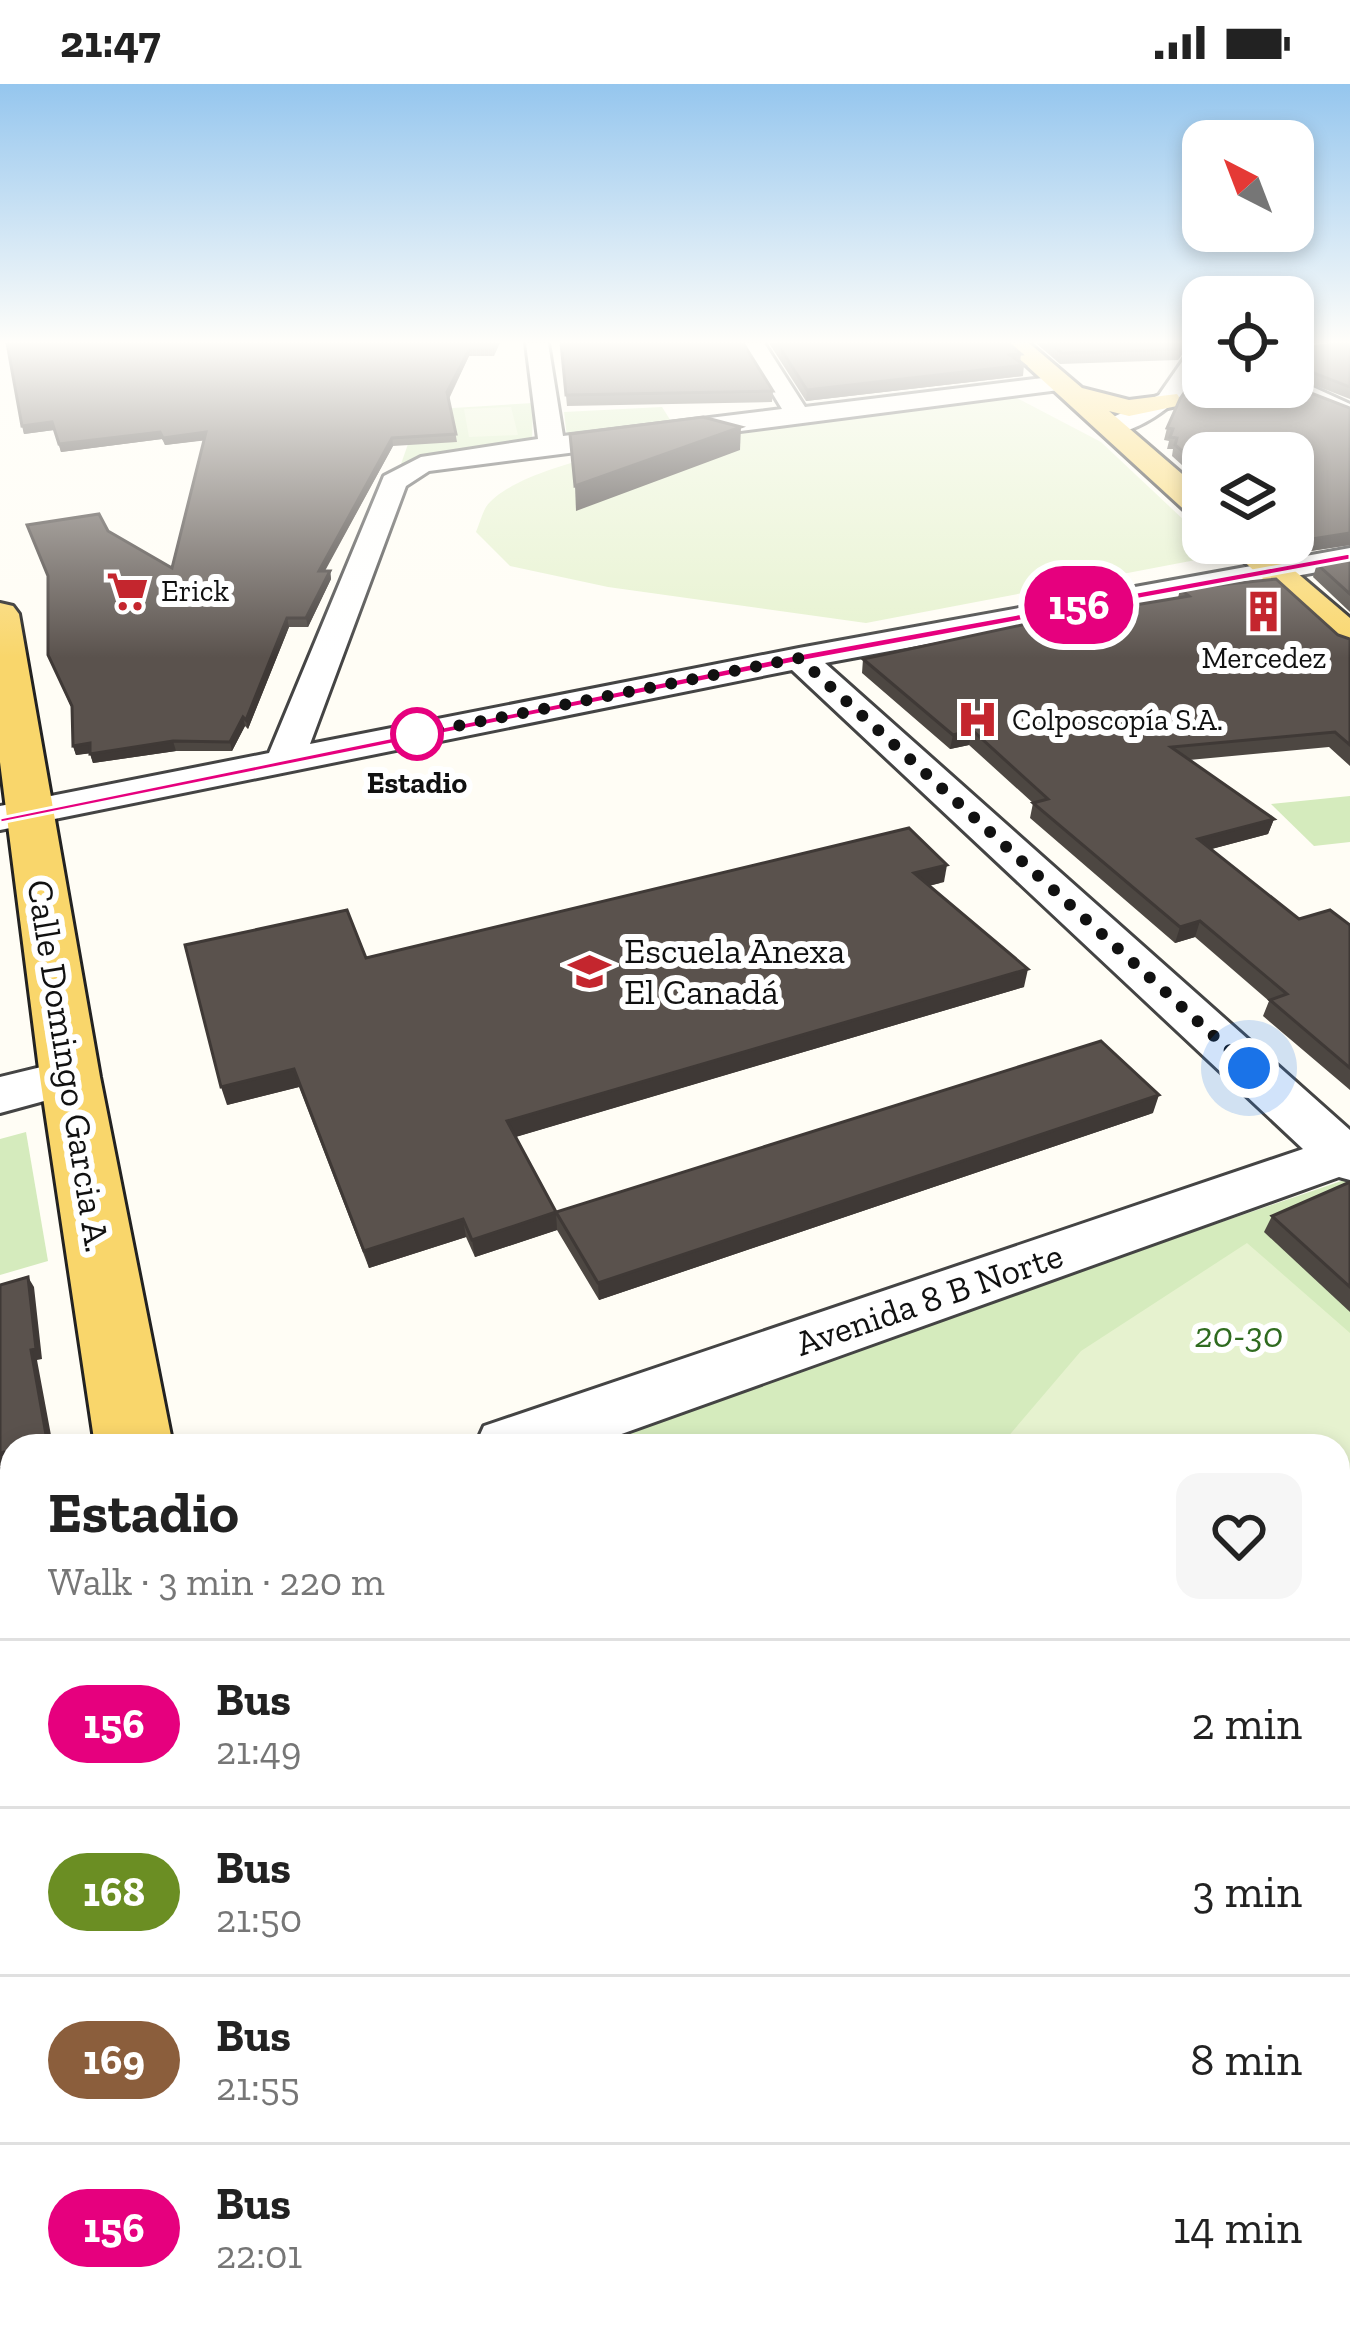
<!DOCTYPE html>
<meta charset="utf-8">
<style>
body{margin:0;font-family:"Zilla Slab",serif;background:#f6f6f6;color:#222;height:100vh;display:flex;flex-direction:column;font-size:45px;white-space:nowrap}
*{box-sizing:border-box;margin:0}
p{font-size:39px;color:#767676}
.icon{flex:none;width:66px;height:66px;fill:none;stroke:currentColor;stroke-width:2;stroke-linecap:round;stroke-linejoin:round}
.map{position:relative;flex:1;overflow:hidden}
.details{position:absolute;left:0px;top:1350px;width:1350px;height:903px;display:flex;flex-direction:column;background:#fff;border-radius:36px 36px 0 0;box-shadow:0 6px 18px #0003}
.details>*{flex:none}
.badge{padding:0 24px;border-radius:39px;font-size:42px;line-height:78px}
.needle{width:78px;rotate:318deg}
.buttons{position:absolute;left:1182px;top:36px;display:grid;gap:24px}
.buttons a{display:grid;place-items:center;width:132px;height:132px;border-radius:24px;background:#fff;box-shadow:0 6px 18px #0003;font-size:60px}
.you{position:absolute;width:60px;height:60px;margin:-30px;border:9px solid #fff;border-radius:50%;background:#1a73e8;box-shadow:0 0 0 18px #1a73e833}
.map>.badge{position:absolute;translate:-50% -50%;box-shadow:0 0 0 6px #fff}
.round{display:grid;place-items:center;flex:none;width:126px;height:126px;border-radius:24px;background:#f6f6f6}
.headline{display:flex;align-items:center;justify-content:space-between;height:204px;padding:0 48px}
h1{font-size:57px;font-weight:700;line-height:90px}
ul{padding:0;list-style:none}
li{display:flex;align-items:center;gap:36px;height:168px;padding:0 48px;border-top:3px solid #e0e0e0}
li div{flex:1}
li b{display:block;font-size:45px}
li em{font-style:normal}
li .badge{min-width:132px;font-weight:700;text-align:center}
.status{display:flex;justify-content:space-between;align-items:center;height:84px;padding:0 60px;background:#fff;direction:ltr}
.status svg{height:33px;fill:currentColor}
.map>svg:first-child{display:block}
.green{fill:#d5ebbd}
.pitch{fill:#e6f2cf}
.lines{fill:none;stroke-linecap:round;stroke-linejoin:round}
.minor-casing{stroke:#444;stroke-width:6}
.major-casing{stroke:#222;stroke-width:6}
.minor{fill:#fff;fill-rule:evenodd}
.major{fill:#f9d66b;fill-rule:evenodd}
.wall{fill:#4d4742}
.shaded-wall{fill:#3f3936}
.building{fill:#5a524d;stroke:#3f3936;stroke-width:3}
.line{fill:#e6007e;stroke:#fff;stroke-width:3}
.walk{stroke:#111;stroke-width:12;stroke-dasharray:0 21.6}
.stop-dot{fill:#fff;stroke:#e6007e;stroke-width:6}
.labels{text-anchor:middle;dominant-baseline:central;stroke-width:12;stroke-linejoin:round;paint-order:stroke}
.far-poi-label{font-size:30px;fill:#111;stroke:#fff;text-anchor:start}
.far-stop-label{font-size:30px;font-weight:bold;fill:#111;stroke:#fff}
.poi-label{font-size:36px;fill:#111;stroke:#fff;text-anchor:start}
.street-label{font-size:36px;fill:#111;stroke:#fff}
.park-label{font-size:36px;font-style:italic;fill:#2f6b1f;stroke:#fff}
</style>
<div class="status"><b>21:47</b><svg viewBox="0 0 49 12"><path d="M0 12V9h3v3zM5 12V6h3v6zM10 12V3h3v9zM15 12V0h3v12zM26 1h20v11H26zM47 4h2v5h-2z"/></svg></div>
<div class="map">
<svg width="1350" height="2252" viewBox="0 0 1350 2252">
<rect width="100%" height="100%" fill="#fffdf5"/>
<!-- green -->
<g class="green">
<path d="M533 319 532 358 401 380 420 326Z"/>
<path d="M662 323 674 342 567 353 564 328Z"/>
<path d="M1350 712V758L1314 762 1271 720Z"/>
<path d="M26 1048 48 1177 0 1191V1055Z"/>
<path d="M1350 1094V1762L1338 1768V1362H570Z"/>
</g>
<!-- pitch -->
<g class="pitch">
<path d="M1011 311 1101 358 1203 454V459L1222 471 866 539 608 503 510 482 476 448C479 441 482 430 486 423 536 353 915 323 1011 311Z"/>
<path d="M511 323 518 351 469 353 464 325Z"/>
<path d="M1247 1159 1350 1249V1761L1338 1766V1362H1000L1081 1267Z"/>
</g>
<g class="lines">
<defs>
<g id="minor">
<path d="M526 259H548L563 352 782 325 742 259H764L805 323 1059 292 1071 299 1059 306 429 387 406 402 310 660 799 564 1350 464V482L825 579 1350 1046V1096L1339 1093 588 1362H475L484 1342 1303 1065 792 586 0 746V722L269 669 384 392 421 373 538 355Z"/>
<path d="M1195 259H1203C1203 266 1205 273 1203 279 1194 311 1134 356 1101 349L1097 344 1101 339 1159 311Z"/>
<path d="M1293 259H1350L1339 265 1293 272Z"/>
<path d="M1293 294 1350 320V336L1285 306 1293 303Z"/>
<path d="M70 976 88 981 96 993 88 1005 0 1029V993Z"/>
<path d="M12 1382V1442L0 1446V1386Z"/>
<path d="M12 1960V2052L0 2055V1961Z"/>
</g>
<g id="major">
<path d="M1002 259H1029L1082 304 1129 316 1177 310 1181 316 1177 322 1129 332 1109 327 1203 408V435L1191 432Z"/>
<path d="M1224 459H1262L1350 534V566L1336 562Z"/>
<path d="M0 519 13 522 19 530 100 993 173 1362H95L40 993 0 678Z"/>
<path d="M227 2241H345L348 2252H228Z"/>
</g>
</defs>
<!-- minor casing -->
<use href="#minor" class="minor-casing"/>
<!-- major casing -->
<use href="#major" class="major-casing"/>
<!-- minor -->
<use href="#minor" class="minor"/>
<!-- major -->
<use href="#major" class="major"/>
</g>
<!-- wall -->
<g class="wall">
<path d="M7 259H500L494 272H469L449 315 457 358 393 362 325 487H330L331 495 308 543H289L248 645 245 642 232 667H176L93 679 90 669 76 671 73 662 72 625 48 571 108 447 172 484 204 356 165 361 162 355 61 368 54 346 24 350Z"/>
<path d="M561 259 773 307 772 318 567 322Z"/>
<path d="M769 259H1008L1021 270 1020 278 1023 292 806 317Z"/>
<path d="M1036 259H1190L1178 276 1060 280Z"/>
<path d="M1350 259V315L1293 293V263V265Z"/>
<path d="M1203 281V303L1293 302 1350 324V461L1284 471 1270 459H1293V369H1203V400L1172 372 1173 365H1167L1169 357 1164 356 1167 344 1180 315Z"/>
<path d="M1350 473V528L1313 493 1317 480Z"/>
<path d="M1180 505 1350 555V682L1329 663 1189 676 1274 735 1268 750 1211 765 1299 835 1350 841V1006L1263 932 1269 917 1195 853 1175 859 1030 734 1033 719 969 661 950 665 862 589 863 575 1178 514Z"/>
<path d="M944 798 929 802 1024 903 515 1053 556 1128 1153 1029 599 1216 557 1146 475 1173 466 1153 369 1184 299 1003 227 1021 366 874Z"/>
<path d="M1350 1098V1228L1264 1148 1272 1132Z"/>
<path d="M1350 1766V2070L1345 1827 1338 1816V1775Z"/>
</g>
<!-- shaded-wall -->
<g class="shaded-wall">
<path d="M1185 259H1190L1178 276 1180 265Z"/>
<path d="M469 266V272L448 315 447 308Z"/>
<path d="M1024 281 1023 292 806 317 807 306Z"/>
<path d="M52 338 54 346 24 350 22 342Z"/>
<path d="M741 343 740 366 576 427 575 402Z"/>
<path d="M160 348 162 355 61 368 59 360Z"/>
<path d="M206 348 208 356 165 361 163 354Z"/>
<path d="M392 354 393 362 320 495 319 487Z"/>
<path d="M1350 449V461L1284 471 1288 459Z"/>
<path d="M330 487 331 495 308 543 306 534Z"/>
<path d="M287 534 289 543 248 645 246 636Z"/>
<path d="M243 633 245 642 232 667 230 658Z"/>
<path d="M972 646 969 661 950 665 953 651Z"/>
<path d="M173 657 176 667 93 679 90 670Z"/>
<path d="M90 659 93 669 76 671 73 662Z"/>
<path d="M1274 735 1268 750 1193 770 1198 755Z"/>
<path d="M947 781 944 798 911 806 914 789Z"/>
<path d="M1200 837 1195 853 1175 859 1180 843Z"/>
<path d="M1028 885 1024 903 509 1055 507 1037Z"/>
<path d="M294 985 299 1003 227 1021 221 1003Z"/>
<path d="M1159 1011 1153 1029 599 1216 598 1199Z"/>
<path d="M556 1128 557 1146 475 1173 472 1156Z"/>
<path d="M463 1135 466 1153 369 1184 364 1167Z"/>
<path d="M28 1193 34 1203 42 1275 37 1276 53 1362H48L31 1266Z"/>
<path d="M4 1368 11 1378 0 1382V1370Z"/>
<path d="M12 1927V1936L0 1941V1932Z"/>
<path d="M12 2169V2174L0 2178V2172Z"/>
<path d="M73 2241H82L83 2252H74Z"/>
</g>
<!-- building -->
<g class="building">
<path d="M7 259H496L493 266H469L447 308 456 350 392 354 319 487H330L306 534H287L246 636 243 633 230 658 173 657 90 670V659L73 662 72 622 48 571V492L27 441 99 430 108 447 172 484 206 348 163 354 160 348 59 360 52 338 22 342Z"/>
<path d="M561 259H743L773 307 566 311Z"/>
<path d="M777 259H1008L1021 270 1010 271 1024 281 807 306Z"/>
<path d="M1050 259H1185L1180 265 1062 269Z"/>
<path d="M1343 259H1350V303L1293 281V263V265Z"/>
<path d="M1203 281V303L1293 302 1350 324V449L1293 458V369H1203V385L1175 361 1177 354 1170 353 1173 345 1167 344 1180 315Z"/>
<path d="M703 333 741 343 575 402 570 350Z"/>
<path d="M1350 473V510L1317 480Z"/>
<path d="M1276 495 1338 551 1350 555V661L1335 648 1171 663 1274 735 1198 755 1299 835 1330 826 1350 841V984L1270 916 1287 910 1200 837 1180 843 1033 719 1048 715 972 646 953 651 863 575 1045 536 1189 512 1180 505Z"/>
<path d="M909 744 947 781 914 789 1028 885 507 1037 556 1128 472 1156 463 1135 364 1167 294 985 221 1003 185 861 347 826 366 874Z"/>
<path d="M1101 957 1159 1011 598 1199 556 1128Z"/>
<path d="M1350 1098V1203L1272 1132Z"/>
<path d="M28 1193 36 1265 31 1266 48 1362H12V1927L0 1932V1438L10 1433V1372L4 1368 0 1370V1201Z"/>
<path d="M1350 1825V2070L1338 2076V1831Z"/>
<path d="M12 2065V2169L0 2172V2068Z"/>
<path d="M12 2235V2241H73L74 2252H0V2241Z"/>
<path d="M509 2241H1098L1080 2252H511Z"/>
</g>
<!-- sky -->
<linearGradient id="sky" x2="0" y2="1"><stop stop-color="#95c6ee"/><stop offset="0.45" stop-color="#fffefa"/><stop offset="1" stop-color="#fffefa" stop-opacity="0"/></linearGradient>
<rect width="1350" height="574" fill="url(#sky)"/>
<!-- line -->
<path class="line" d="M1350 469V476L799 578 0 739V734L799 570Z"/>
<g class="lines">
<!-- walk -->
<path class="walk" d="M417 650 799 574 1249 984"/>
</g>
<!-- icons -->
<defs>
<symbol id="supermarket-bare" viewBox="-9 -9 18 18"><path d="M-6-5.5h2.5l.6 2H6L4.5 2H-2.5L-4.4-4H-6ZM-1.5 3.2a1.3 1.3 0 1 0 .1 0ZM3 3.2a1.3 1.3 0 1 0 .1 0Z" fill="#c4262e" stroke="#fff" stroke-width="2.5" paint-order="stroke"/></symbol>
<symbol id="building-bare" viewBox="-9 -9 18 18"><path d="M-4-6H4V6H1V3H-1V6H-4ZM-2.5-4.3h1.7v1.8h-1.7ZM.8-4.3h1.7v1.8H.8ZM-2.5-1h1.7V.8h-1.7ZM.8-1h1.7V.8H.8Z" fill="#c4262e" stroke="#fff" stroke-width="2.5" paint-order="stroke"/></symbol>
<symbol id="hospital-bare" viewBox="-9 -9 18 18"><path d="M-5-5h3v3.5h4V-5h3V5h-3V1.5h-4V5h-3Z" fill="#c4262e" stroke="#fff" stroke-width="2.5" paint-order="stroke"/></symbol>
<symbol id="school-bare" viewBox="-9 -9 18 18"><path d="M0-5L7-2L0 1L-7-2ZM-4 1L0 2.5L4 1V4Q0 6-4 4Z" fill="#c4262e" stroke="#fff" stroke-width="2.5" paint-order="stroke"/></symbol>
</defs>
<g fill-rule="evenodd">
<use href="#supermarket-bare" x="98" y="478" width="59" height="59"/>
<use href="#building-bare" x="1234" y="498" width="59" height="59"/>
<use href="#hospital-bare" x="948" y="606" width="59" height="59"/>
<use href="#school-bare" x="560" y="858" width="59" height="59"/>
</g>
<!-- markers -->
<circle class="stop-dot" cx="417" cy="650" r="24"/>
<g class="labels">
<!-- far-poi labels -->
<g class="far-poi-label">
<text x="161" y="507">Erick</text>
<text x="1264" y="574" text-anchor="middle">Mercedez</text>
<text x="1012" y="636">Colposcopía S.A.</text>
</g>
<!-- far-stop labels -->
<g class="far-stop-label">
<text x="417" y="699">Estadio</text>
</g>
<!-- poi labels -->
<g class="poi-label">
<text x="624" y="866">Escuela Anexa<tspan x="624" dy="41">El Canadá</tspan></text>
</g>
<!-- street labels -->
<g class="street-label">
<text transform="translate(69 982) rotate(81)">Calle Domingo Garcia A.</text>
<text transform="translate(929 1215) rotate(-19)">Avenida 8 B Norte</text>
</g>
<!-- park labels -->
<g class="park-label">
<text x="1239" y="1250">20-30</text>
</g>
</g>
</svg>
<div class="buttons">
<a><svg class="needle" viewBox="-14 -14 28 28"><path d="M0-13l5 13h-10z" fill="#e53935"/><path d="M0 13l5-13h-10z" fill="#767676"/></svg></a>
<a><svg class="icon" aria-label="locate" viewBox="0 0 24 24"><circle cx="12" cy="12" r="6"/><path d="M12 2v4M12 18v4M2 12h4M18 12h4"/></svg></a>
<a><svg class="icon" aria-label="layers" viewBox="0 0 24 24"><path d="M12 4l9 5-9 5-9-5zM3 14l9 5 9-5"/></svg></a>
</div>
<div class="you" style="left:1249px;top:984px"></div>
<b class="badge" style="left:1079px;top:521px;background:#e6007e;color:#fff">156</b>
<section class="details">
<div class="headline"><div><h1>Estadio</h1><p>Walk · 3 min · 220 m</p></div><a class="round"><svg class="icon" aria-label="heart" viewBox="0 0 24 24"><path d="M12 20l-8-8c-3-5 5-10 8-4 3-6 11-1 8 4z"/></svg></a></div>
<ul>
<li><span class="badge" style="background:#e6007e;color:#fff">156</span><div><b>Bus</b><p>21:49</p></div><em>2 min</em></li>
<li><span class="badge" style="background:#6b8e23;color:#fff">168</span><div><b>Bus</b><p>21:50</p></div><em>3 min</em></li>
<li><span class="badge" style="background:#8b5e3c;color:#fff">169</span><div><b>Bus</b><p>21:55</p></div><em>8 min</em></li>
<li><span class="badge" style="background:#e6007e;color:#fff">156</span><div><b>Bus</b><p>22:01</p></div><em>14 min</em></li>
</ul>
</section>
</div>
